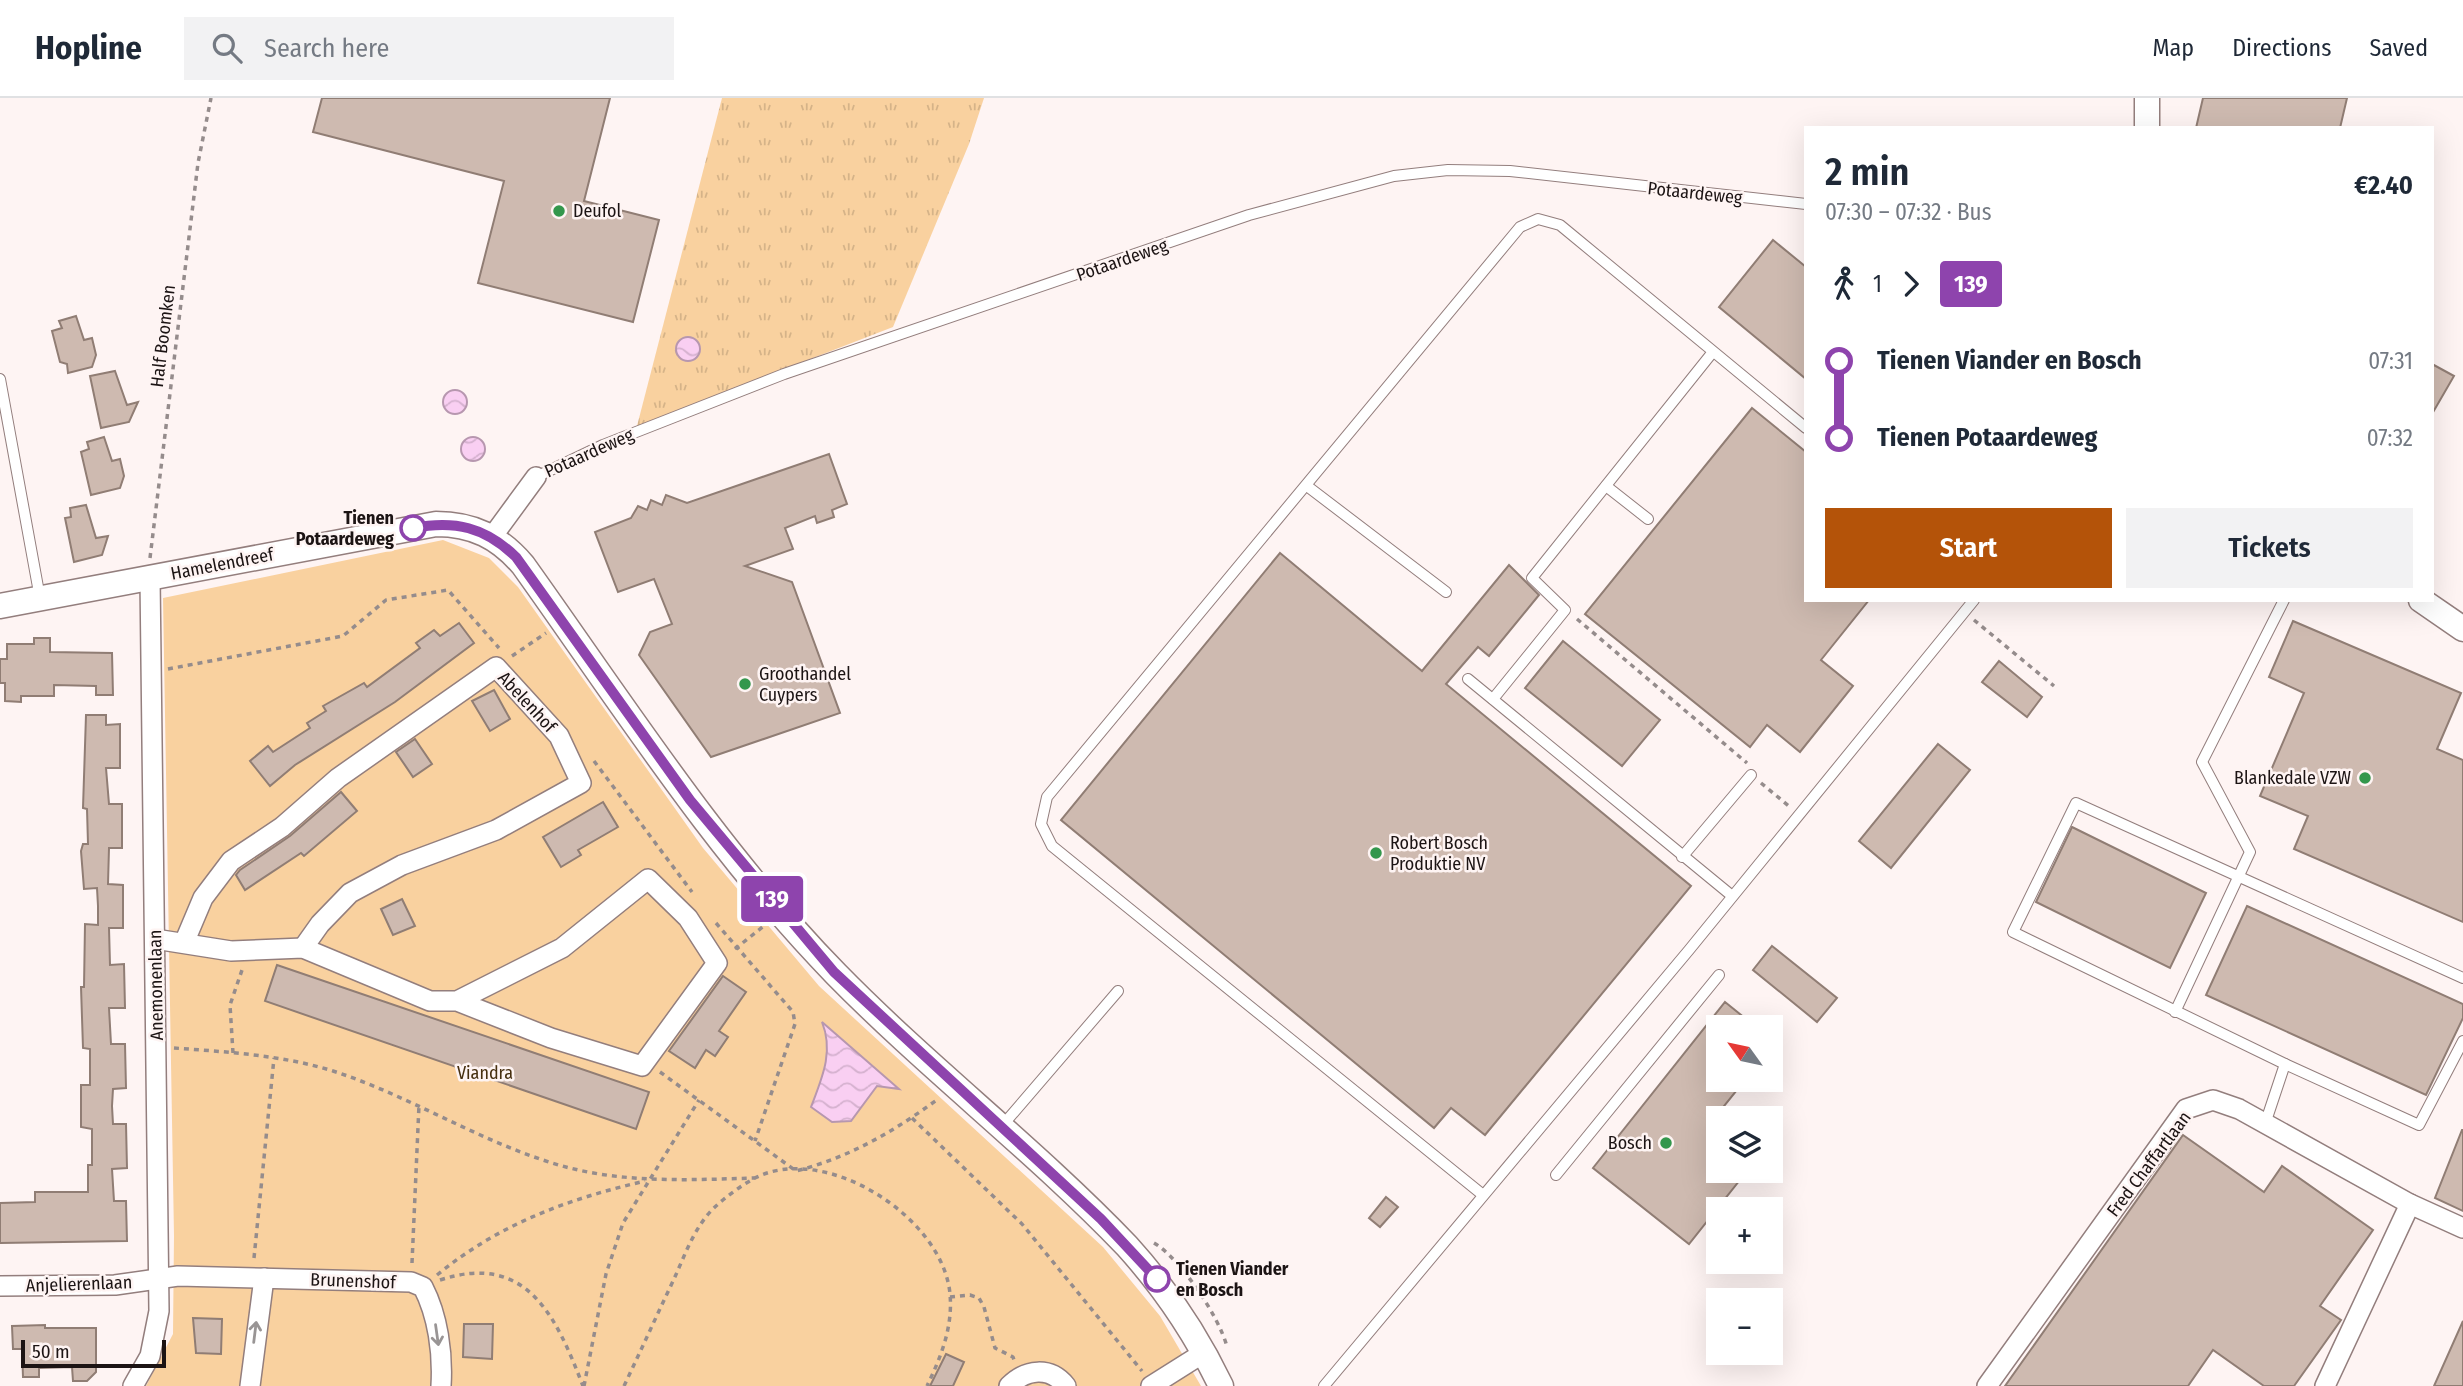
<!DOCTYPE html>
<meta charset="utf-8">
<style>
body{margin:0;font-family:"Fira Sans Condensed",sans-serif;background:#f2f2f3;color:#1f2937;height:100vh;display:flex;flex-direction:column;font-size:26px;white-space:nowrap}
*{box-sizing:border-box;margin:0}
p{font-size:23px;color:#747a83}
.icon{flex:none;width:38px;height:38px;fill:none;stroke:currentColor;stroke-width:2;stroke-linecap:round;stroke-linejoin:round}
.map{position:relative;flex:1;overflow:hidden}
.details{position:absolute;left:1804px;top:28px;width:630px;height:476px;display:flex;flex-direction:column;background:#fff;border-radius:0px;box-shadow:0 7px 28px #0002}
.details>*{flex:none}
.badge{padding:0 14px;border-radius:5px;font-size:24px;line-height:46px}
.needle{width:46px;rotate:303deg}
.fabs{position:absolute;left:1706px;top:917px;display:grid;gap:14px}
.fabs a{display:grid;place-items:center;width:77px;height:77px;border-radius:0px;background:#fff;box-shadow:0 7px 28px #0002;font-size:35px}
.scale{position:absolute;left:21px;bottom:18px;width:145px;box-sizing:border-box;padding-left:7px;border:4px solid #1c1414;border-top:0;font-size:19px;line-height:24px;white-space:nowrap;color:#1c1414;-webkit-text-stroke:5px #fef4f3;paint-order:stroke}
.map>.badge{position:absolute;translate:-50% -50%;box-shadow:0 0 0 4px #fff}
.legs{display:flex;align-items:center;gap:10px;height:77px;padding:0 21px;font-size:23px}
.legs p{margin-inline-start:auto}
.head{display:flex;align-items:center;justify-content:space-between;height:119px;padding:0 21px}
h1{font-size:38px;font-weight:600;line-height:52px}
.cta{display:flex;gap:14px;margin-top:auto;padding:14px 21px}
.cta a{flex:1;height:80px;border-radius:0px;background:#b45309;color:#fff;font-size:28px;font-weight:600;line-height:80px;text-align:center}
.cta a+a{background:#f2f2f3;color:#1f2937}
ul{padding:0 21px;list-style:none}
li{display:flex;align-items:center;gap:24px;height:77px;font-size:26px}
li i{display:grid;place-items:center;width:10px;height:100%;margin:0 9px;background:currentColor}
li i::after{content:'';width:18px;height:18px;margin:-9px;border:5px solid;border-radius:50%;background:#fff}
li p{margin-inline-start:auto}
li:first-child i{background:linear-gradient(#0000 50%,currentColor 0)}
li:last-child i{background:linear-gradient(currentColor 50%,#0000 0)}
header{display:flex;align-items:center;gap:42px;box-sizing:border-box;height:98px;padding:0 35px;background:#fff;border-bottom:2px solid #e0e1e3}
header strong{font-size:33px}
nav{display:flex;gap:38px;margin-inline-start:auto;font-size:24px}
.search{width:490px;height:63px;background:#f2f2f3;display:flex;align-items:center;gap:18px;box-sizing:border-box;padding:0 24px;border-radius:0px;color:#747a83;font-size:26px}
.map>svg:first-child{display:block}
.grass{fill:url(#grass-tufts)}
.park{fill:#f9d19f}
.water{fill:url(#water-waves);stroke:#b797af;stroke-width:2}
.building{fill:#cebab0;stroke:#907d74;stroke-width:2}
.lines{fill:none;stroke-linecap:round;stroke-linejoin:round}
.service-casing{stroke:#937e7d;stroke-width:12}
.minor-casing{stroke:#937e7d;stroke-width:22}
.tertiary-casing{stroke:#937e7d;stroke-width:27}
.path{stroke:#958c8c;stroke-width:3.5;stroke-dasharray:5 5;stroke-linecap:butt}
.service{stroke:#fff;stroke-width:10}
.minor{stroke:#fff;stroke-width:19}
.tertiary{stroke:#fff;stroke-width:24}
.oneway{stroke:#999595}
.line-1-casing{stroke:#fff;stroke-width:16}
.line-1{stroke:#8e44ad;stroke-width:10}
.poi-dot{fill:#33974c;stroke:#fef4f3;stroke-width:2.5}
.stop-1-dot{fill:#fff;stroke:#8e44ad;stroke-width:3.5}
.labels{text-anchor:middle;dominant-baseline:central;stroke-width:5;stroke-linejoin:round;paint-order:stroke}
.street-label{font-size:18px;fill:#1c1414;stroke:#fef4f3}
.poi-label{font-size:18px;fill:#1c1414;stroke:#fef4f3;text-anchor:start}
.stop-label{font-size:18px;font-weight:bold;fill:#1c1414;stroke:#fef4f3;text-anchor:end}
.park-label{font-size:18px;fill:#462f0f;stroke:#fef4f3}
</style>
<header>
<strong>Hopline</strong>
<div class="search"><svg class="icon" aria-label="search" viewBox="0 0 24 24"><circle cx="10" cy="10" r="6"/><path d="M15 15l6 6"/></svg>Search here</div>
<nav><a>Map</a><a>Directions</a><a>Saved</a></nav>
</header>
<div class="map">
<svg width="2463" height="1288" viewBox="0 0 2463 1288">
<defs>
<pattern id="grass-tufts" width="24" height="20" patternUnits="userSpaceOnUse" patternTransform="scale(1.75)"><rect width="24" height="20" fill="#f9d19f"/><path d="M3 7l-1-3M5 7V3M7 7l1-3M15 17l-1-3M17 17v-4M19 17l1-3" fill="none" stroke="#d5b388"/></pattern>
<pattern id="water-waves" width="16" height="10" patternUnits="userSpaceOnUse" patternTransform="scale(1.75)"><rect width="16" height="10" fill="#f9cff2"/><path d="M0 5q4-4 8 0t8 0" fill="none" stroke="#d5b1cf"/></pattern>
</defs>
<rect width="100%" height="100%" fill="#fef4f3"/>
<!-- grass -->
<path class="grass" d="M722 0H984L969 46 893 229 637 328Z"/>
<!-- park -->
<path class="park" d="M443 442 489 460 518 489 703 750 819 888 1103 1149 1160 1218 1201 1288H146L173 1236 174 1138 163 500Z"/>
<!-- water -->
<g class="water">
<circle cx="688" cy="251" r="12"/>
<circle cx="455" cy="304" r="12"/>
<circle cx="473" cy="351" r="12"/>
<path d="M822 924 899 991 877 988 851 1023 832 1024 811 1009C822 980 834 954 822 924Z"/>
</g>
<!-- building -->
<g class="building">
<path d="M322 0H610L584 103 659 122 633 224 478 185 504 83 313 34Z"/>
<path d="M2203 0H2347L2340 30H2196Z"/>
<path d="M1773 142 1806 169V281L1719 209Z"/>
<path d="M76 218 84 242 92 240 96 257 92 269 68 275 67 266 60 264 52 233 62 230 59 223Z"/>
<path d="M2432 266 2454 278 2432 316Z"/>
<path d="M115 273 127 307 138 304 129 324 101 330 90 278Z"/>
<path d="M1752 310 1806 354V502H1869L1821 562 1853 588 1800 654 1767 627 1750 649 1585 516Z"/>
<path d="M104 339 112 363 120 361 124 378 120 390 91 397 81 354 89 351 87 344Z"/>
<path d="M829 356 847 406 832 412 834 419 817 425 815 418 785 430 793 451 745 468 792 484 840 615 711 659 639 557 650 534 672 526 654 481 618 494 595 434 631 420 638 408 647 412 651 402 662 407 666 397 687 405Z"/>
<path d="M86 407 96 440 108 438 102 457 74 464 65 420 71 419 70 410Z"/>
<path d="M1280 455 1422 573 1509 467 1539 497 1489 558 1478 549 1446 586 1691 788 1485 1037 1451 1010 1434 1030 1061 722Z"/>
<path d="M2293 523 2461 595 2437 651 2463 662V824L2294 751 2308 718 2260 698 2304 595 2269 579Z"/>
<path d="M459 525 474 545 395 604 295 667 270 688 250 663 268 648 273 654 310 630 307 625 326 613 323 608 364 585 367 589 420 550 416 545 434 532 440 538Z"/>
<path d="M34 540H50V554L112 555 113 597H96V588L54 587V598H21V604L5 603V585H0V561H7V546H34Z"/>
<path d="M1563 543 1660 622 1622 668 1525 590Z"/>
<path d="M1999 563 2042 599 2027 619 1982 584Z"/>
<path d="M494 592 510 621 490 633 472 603Z"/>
<path d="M86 617H106V627L120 626V670H106L109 706H122V750H109L108 786 123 787V830H109L110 867 124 866 125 910H109L111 946H125L126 990 113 991 112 1008 113 1026H126L127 1070 112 1071 114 1103H126L127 1143 0 1145V1105L35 1104V1094H88V1067H92V1031L81 1029V987H90V951L83 950 81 889H84L85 826 98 827V808L97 790 84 791 81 753 83 746H88L87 711 83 710Z"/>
<path d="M415 641 432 666 413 679 396 654Z"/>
<path d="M1938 646 1970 672 1891 770 1859 743Z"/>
<path d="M341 694 357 713 304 758 301 755 245 792 236 777 240 772 290 738Z"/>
<path d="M603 704 618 729 578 752 581 757 561 769 543 739Z"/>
<path d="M2072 729 2206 795 2170 870 2036 804Z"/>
<path d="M402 801 415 828 393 837 381 811Z"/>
<path d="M2247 808 2463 906V920L2426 997 2206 897Z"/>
<path d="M1772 848 1837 900 1817 924 1753 872Z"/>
<path d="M277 867 649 994 636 1031 265 903Z"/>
<path d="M723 878 746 894 719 933 728 939 715 958 706 952 695 970 669 953Z"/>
<path d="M1725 904 1756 929H1718V982H1745L1724 1008 1740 1020H1718V1073H1747L1689 1146 1593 1070Z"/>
<path d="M2462 1032H2463V1113L2435 1100Z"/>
<path d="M2183 1037 2264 1094 2282 1068 2373 1132 2320 1208 2341 1222 2294 1288H2264L2213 1252 2188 1288H2005Z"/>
<path d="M1386 1099 1398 1109 1380 1129 1369 1120Z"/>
<path d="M193 1220 222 1221 221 1256 196 1255Z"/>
<path d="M2463 1223V1288H2434Z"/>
<path d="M464 1226H493L492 1261 463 1259Z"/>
<path d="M45 1227V1230H96V1274L87 1283H73L72 1269 39 1270V1279H23L22 1251H13L12 1228Z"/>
<path d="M946 1256 964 1264 953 1288H930Z"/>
</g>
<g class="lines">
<defs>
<g id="service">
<path d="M0 281 40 500"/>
<path d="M536 379 603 347 784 276 1249 117 1394 78 1448 72 1510 73 1806 106"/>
<path d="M1307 388 1446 494"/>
<path d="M1606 388 1648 421"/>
<path d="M1468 581 1731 797"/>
<path d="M1493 601 1565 512 1532 480 1712 255"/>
<path d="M1682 759 1751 677"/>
<path d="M2175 914 2250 754 2202 664 2284 502"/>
<path d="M2285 966 2419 1027 2463 943"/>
<path d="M2265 1026 2285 966 2013 834 2076 705 2463 880"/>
<path d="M1002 1028 1118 893"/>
<path d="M1556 1077 1719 877"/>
<path d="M1483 1097 1052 748 1041 726 1047 699 1520 129 1538 121 1560 127 1806 330"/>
<path d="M1324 1288 1689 852 1974 502"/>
</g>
<g id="minor">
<path d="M492 439 536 379"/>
<path d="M155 841 231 853 303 850 430 903H457L551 940 642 968 717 865 688 820 648 781 562 850 457 903"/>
<path d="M184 845 203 800 231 763 282 729 338 680 496 569 559 638 581 685 496 732 402 767 350 795 320 826 303 850"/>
<path d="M0 1188 115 1187 178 1178 411 1184 423 1189C438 1218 443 1255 441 1288"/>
<path d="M133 1288 150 1258 159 1213 150 480"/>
<path d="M250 1288 264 1180"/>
<path d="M1009 1288C1026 1271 1050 1268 1066 1288"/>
<path d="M1151 1288 1205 1254"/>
<path d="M1987 1288 2186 1011 2213 1002 2239 1011 2410 1106 2463 1130"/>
<path d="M2325 1288 2410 1106"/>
</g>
<g id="tertiary">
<path d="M2147 30V0"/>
<path d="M2421 502 2463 531"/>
<path d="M0 508 436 426C473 426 499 439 523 467 623 607 716 753 836 876 929 971 1035 1052 1127 1148 1166 1191 1196 1236 1221 1288"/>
</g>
</defs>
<!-- service casing -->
<use href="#service" class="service-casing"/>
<!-- minor casing -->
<use href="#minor" class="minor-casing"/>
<!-- tertiary casing -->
<use href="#tertiary" class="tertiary-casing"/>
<!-- path -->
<g class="path">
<path d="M150 460 198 65 211 0"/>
<path d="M1577 521 1747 665"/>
<path d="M1974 522 2054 588"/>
<path d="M512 558 546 535"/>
<path d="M168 571 343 538 386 502 448 492 499 550"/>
<path d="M594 663 692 794"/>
<path d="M1761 685 1790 709"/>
<path d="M716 825 793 914 795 926 755 1043"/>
<path d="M735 851 765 827"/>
<path d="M174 950C227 954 282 957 333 973 407 997 474 1040 549 1064 616 1086 686 1082 755 1080"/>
<path d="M233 955 230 907 242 872"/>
<path d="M660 974 796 1073C850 1059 893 1034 938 1001"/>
<path d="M912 1020 1022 1126 1142 1273"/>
<path d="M1154 1145C1180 1160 1220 1220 1227 1249"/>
<path d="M254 1160 274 960"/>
<path d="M412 1165 419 1007"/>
<path d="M437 1177C499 1126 568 1101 645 1083"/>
<path d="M440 1182C528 1153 557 1221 583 1288"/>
<path d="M950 1199 970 1197 979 1200 984 1209 995 1250 1013 1259 1014 1262"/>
<path d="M584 1288 606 1176 623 1125 699 1002"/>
<path d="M624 1288C641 1252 657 1217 674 1181 685 1157 695 1127 716 1108 727 1098 742 1087 755 1080 825 1044 943 1119 950 1196 953 1229 941 1259 927 1288"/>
</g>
<!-- service -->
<use href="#service" class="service"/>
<!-- minor -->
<use href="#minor" class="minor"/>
<!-- tertiary -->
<use href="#tertiary" class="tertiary"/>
</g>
<!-- one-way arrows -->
<defs><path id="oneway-shaft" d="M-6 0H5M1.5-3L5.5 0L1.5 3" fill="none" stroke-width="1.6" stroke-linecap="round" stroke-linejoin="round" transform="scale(1.75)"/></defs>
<g class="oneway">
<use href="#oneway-shaft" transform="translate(255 1234) rotate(-83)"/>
<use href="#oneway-shaft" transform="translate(437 1237) rotate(82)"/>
</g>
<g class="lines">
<defs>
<path id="line-1" d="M413 430C455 422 485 429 516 459L690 702 834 874 1101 1121 1157 1181"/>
</defs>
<!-- line-1 casing -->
<use href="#line-1" class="line-1-casing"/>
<!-- line-1 -->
<use href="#line-1" class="line-1"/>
</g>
<!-- markers -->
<g class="poi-dot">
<circle cx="559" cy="113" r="7"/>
<circle cx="745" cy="586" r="7"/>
<circle cx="2365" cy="680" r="7"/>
<circle cx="1376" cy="755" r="7"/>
<circle cx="1666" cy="1045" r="7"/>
</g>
<g class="stop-1-dot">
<circle cx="413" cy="430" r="12"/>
<circle cx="1157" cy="1181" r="12"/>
</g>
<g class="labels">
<!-- street labels -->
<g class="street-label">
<text transform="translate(1695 95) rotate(6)">Potaardeweg</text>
<text transform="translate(1122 162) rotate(-19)">Potaardeweg</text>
<text transform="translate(163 238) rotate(-83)">Half Boomken</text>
<text transform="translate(589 355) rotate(-24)">Potaardeweg</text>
<text transform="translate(222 466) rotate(-11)">Hamelendreef</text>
<text transform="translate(527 604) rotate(47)">Abelenhof</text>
<text transform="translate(156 887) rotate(-91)">Anemonenlaan</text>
<text transform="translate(2149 1066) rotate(-53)">Fred Chaffartlaan</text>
<text transform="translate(353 1183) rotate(2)">Brunenshof</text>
<text transform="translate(79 1186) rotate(-2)">Anjelierenlaan</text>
</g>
<!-- poi labels -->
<g class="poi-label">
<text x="573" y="113">Deufol</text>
<text x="759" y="576">Groothandel<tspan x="759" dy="21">Cuypers</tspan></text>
<text x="2351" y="680" text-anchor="end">Blankedale VZW</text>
<text x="1390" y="745">Robert Bosch<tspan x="1390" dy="21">Produktie NV</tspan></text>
<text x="1652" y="1045" text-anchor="end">Bosch</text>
</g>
<!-- stop labels -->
<g class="stop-label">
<text x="394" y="420">Tienen<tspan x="394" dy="21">Potaardeweg</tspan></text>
<text x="1176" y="1171" text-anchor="start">Tienen Viander<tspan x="1176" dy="21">en Bosch</tspan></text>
</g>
<!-- park labels -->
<g class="park-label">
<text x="485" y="975">Viandra</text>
</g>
</g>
</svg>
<div class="fabs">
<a><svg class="needle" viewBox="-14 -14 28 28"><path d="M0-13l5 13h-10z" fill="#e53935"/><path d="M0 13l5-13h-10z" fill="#747a83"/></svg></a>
<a><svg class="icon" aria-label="layers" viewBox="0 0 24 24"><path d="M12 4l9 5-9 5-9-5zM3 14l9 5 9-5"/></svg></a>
<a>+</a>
<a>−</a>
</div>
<div class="scale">50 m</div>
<b class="badge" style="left:772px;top:801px;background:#8e44ad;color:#fff">139</b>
<section class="details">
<div class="head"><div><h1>2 min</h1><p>07:30 – 07:32 · Bus</p></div><b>€2.40</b></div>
<div class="legs"><svg class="icon" aria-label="walk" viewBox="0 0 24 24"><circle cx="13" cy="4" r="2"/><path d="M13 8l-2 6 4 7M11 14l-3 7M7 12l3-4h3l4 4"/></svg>1<svg class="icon" aria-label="forward" viewBox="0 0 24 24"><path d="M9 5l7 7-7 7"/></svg><b class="badge" style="background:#8e44ad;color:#fff">139</b></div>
<ul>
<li><i style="color:#8e44ad"></i><b>Tienen Viander en Bosch</b><p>07:31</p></li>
<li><i style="color:#8e44ad"></i><b>Tienen Potaardeweg</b><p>07:32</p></li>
</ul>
<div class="cta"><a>Start</a><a>Tickets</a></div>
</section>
</div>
